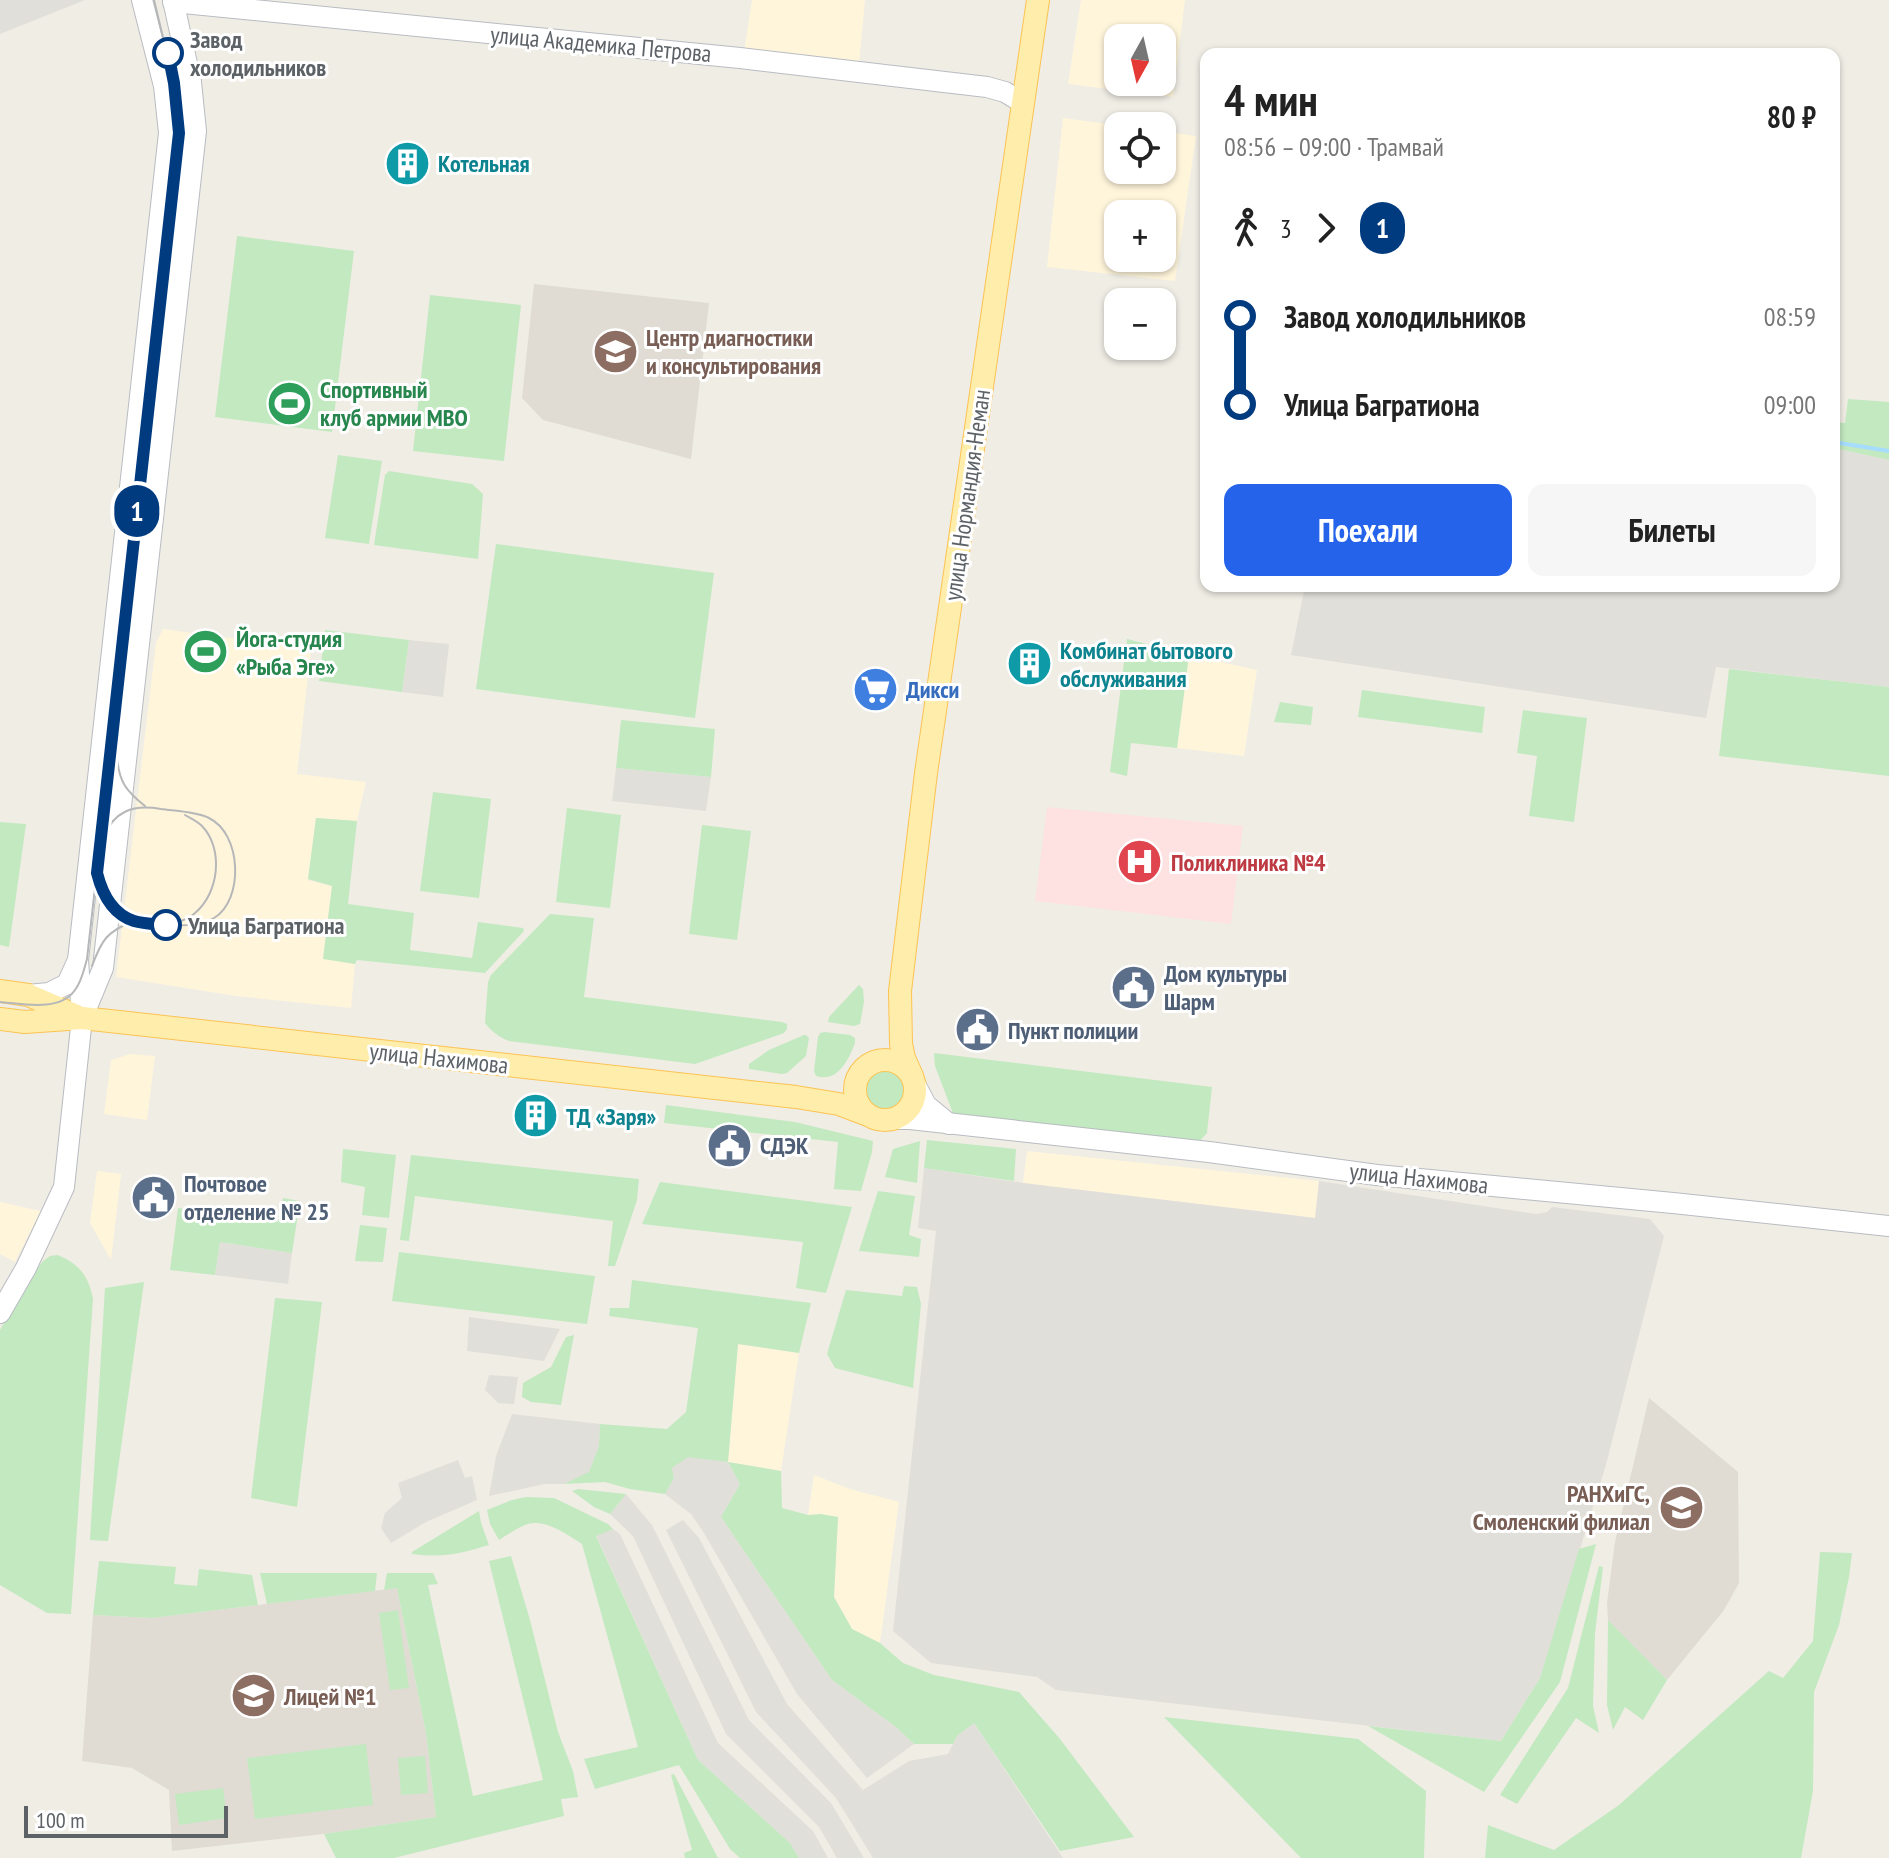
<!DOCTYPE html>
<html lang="ru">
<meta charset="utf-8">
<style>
body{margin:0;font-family:"PT Sans Narrow",sans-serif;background:#f6f6f6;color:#222;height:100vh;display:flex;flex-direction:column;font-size:30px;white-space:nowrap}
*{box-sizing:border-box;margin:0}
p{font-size:26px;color:#767676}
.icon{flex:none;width:44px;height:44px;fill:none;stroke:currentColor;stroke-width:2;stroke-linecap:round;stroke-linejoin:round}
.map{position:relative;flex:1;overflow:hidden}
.panel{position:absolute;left:1200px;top:48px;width:640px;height:544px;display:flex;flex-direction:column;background:#fff;border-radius:16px;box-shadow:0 2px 6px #0004}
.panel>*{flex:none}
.badge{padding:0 16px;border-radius:26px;font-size:28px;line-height:52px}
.needle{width:52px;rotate:188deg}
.controls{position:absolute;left:1104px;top:24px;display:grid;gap:16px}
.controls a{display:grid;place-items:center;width:72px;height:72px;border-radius:16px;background:#fff;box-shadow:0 2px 6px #0004;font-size:40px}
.scale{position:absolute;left:24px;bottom:20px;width:204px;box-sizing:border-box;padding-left:8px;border:4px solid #5d6267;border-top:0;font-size:22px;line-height:28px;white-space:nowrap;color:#5d6267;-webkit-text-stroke:6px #fff;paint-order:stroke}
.map>.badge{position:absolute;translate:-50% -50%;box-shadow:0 0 0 4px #fff}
.legs{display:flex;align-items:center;gap:12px;height:88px;padding:0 24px;font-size:26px}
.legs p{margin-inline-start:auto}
.head{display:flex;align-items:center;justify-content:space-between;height:136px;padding:0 24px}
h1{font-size:44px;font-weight:800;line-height:60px}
.button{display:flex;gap:16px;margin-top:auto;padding:16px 24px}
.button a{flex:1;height:92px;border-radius:16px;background:#2563eb;color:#fff;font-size:32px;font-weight:800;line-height:92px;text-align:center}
.button a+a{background:#f6f6f6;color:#222}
ul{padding:0 24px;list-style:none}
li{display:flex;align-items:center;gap:28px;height:88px;font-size:30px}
li i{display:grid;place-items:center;width:12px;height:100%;margin:0 10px;background:currentColor}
li i::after{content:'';width:20px;height:20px;margin:-10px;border:6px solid;border-radius:50%;background:#fff}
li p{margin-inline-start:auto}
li:first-child i{background:linear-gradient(#0000 50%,currentColor 0)}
li:last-child i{background:linear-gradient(currentColor 50%,#0000 0)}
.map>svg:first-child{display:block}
.commercial{fill:#fff5db;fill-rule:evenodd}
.industrial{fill:#e1dfd9}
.education{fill:#e0dcd4}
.medical{fill:#fde2e1}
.green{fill:#c2e9c0}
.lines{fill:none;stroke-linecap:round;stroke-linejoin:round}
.stream{stroke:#a6ddff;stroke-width:4}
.secondary-casing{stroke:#b8bcc2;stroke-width:22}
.primary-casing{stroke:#fcc353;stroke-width:24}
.secondary{stroke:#fff;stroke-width:20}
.primary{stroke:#ffedab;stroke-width:22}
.tram{stroke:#b6b7b8;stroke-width:2}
.line-1-casing{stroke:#fff;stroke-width:18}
.line-1{stroke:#003b80;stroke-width:12}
.stop-1-dot{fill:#fff;stroke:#003b80;stroke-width:4}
.labels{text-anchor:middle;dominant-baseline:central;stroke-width:6;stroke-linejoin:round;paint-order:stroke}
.stop-label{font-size:24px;font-weight:bold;fill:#5d6267;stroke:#fff;text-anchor:start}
.street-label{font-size:24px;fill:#5d6267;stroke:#fff}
.culture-label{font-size:24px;font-weight:bold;fill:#0d838f;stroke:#fff;text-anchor:start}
.education-label{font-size:24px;font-weight:bold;fill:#785e54;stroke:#fff;text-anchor:start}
.leisure-label{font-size:24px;font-weight:bold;fill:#27864d;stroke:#fff;text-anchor:start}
.shop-label{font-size:24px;font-weight:bold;fill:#366cbe;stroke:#fff;text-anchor:start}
.health-label{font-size:24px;font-weight:bold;fill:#be3a42;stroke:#fff;text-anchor:start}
.service-label{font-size:24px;font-weight:bold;fill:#4e5e75;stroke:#fff;text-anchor:start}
</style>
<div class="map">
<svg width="1889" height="1858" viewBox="0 0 1889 1858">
<rect width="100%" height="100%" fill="#f0ede5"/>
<!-- commercial -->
<g class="commercial">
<path d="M752 0H865L859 64 744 52Z"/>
<path d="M1081 0H1185L1173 97 1068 84ZM1118 38H1162V82H1118Z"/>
<path d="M1063 118 1124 126H1118V170H1162V131L1196 136 1175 281 1047 267ZM1118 214H1162V258H1118Z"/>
<path d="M163 629 311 649 297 774 366 782 357 821 316 818 308 880 332 886 323 958 355 964 351 1008 236 996 116 977 156 643Z"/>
<path d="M1189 655 1257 670 1244 756 1177 748Z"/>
<path d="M130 1054 155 1056 147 1120 104 1114 111 1060Z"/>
<path d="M1027 1151 1319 1181 1316 1218 1023 1183Z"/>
<path d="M97 1171 121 1174 111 1260 90 1223Z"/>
<path d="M0 1202 41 1211 15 1262 0 1254Z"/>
<path d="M738 1344 799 1353 781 1471 728 1462Z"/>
<path d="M814 1475 850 1489 899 1502 880 1643 852 1629 834 1597 838 1518 808 1515Z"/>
</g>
<!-- industrial -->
<g class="industrial">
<path d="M0 0H85L0 34Z"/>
<path d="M1834 448 1889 460V687L1716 667 1706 718 1291 655 1305 586H1834Z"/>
<path d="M409 640 449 644 443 697 402 692Z"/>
<path d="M616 768 711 777 706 811 612 801Z"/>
<path d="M924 1168 1023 1183 1315 1218 1319 1181 1536 1214 1547 1212 1552 1207 1650 1219 1664 1236 1606 1465 1540 1678 1501 1741 1056 1690 1037 1677 931 1663 893 1631 936 1231 918 1228Z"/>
<path d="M220 1242 292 1253 288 1284 215 1275Z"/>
<path d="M469 1317 560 1329 544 1361 467 1351Z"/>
<path d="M489 1375 518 1377 514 1404 498 1403 485 1390Z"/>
<path d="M512 1414 600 1424 599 1446 589 1473 564 1484H545L489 1496 496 1456Z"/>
<path d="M688 1456 728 1462 740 1484 721 1517 832 1680 896 1727 914 1744 867 1778 797 1694 704 1533 691 1514 665 1494 674 1478 672 1468Z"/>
<path d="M458 1460 465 1478 472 1476 477 1500 426 1522 391 1543 381 1528 385 1513 402 1498 398 1483Z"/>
<path d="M626 1494 652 1525 749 1720 831 1803 864 1858H837L819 1827 726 1734 633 1536 610 1514Z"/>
<path d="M683 1520 699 1538 787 1704 863 1790 909 1761 948 1754 957 1736 974 1723 1063 1858H873L836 1798 756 1712 666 1530Z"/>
<path d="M613 1529 620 1534 718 1743 813 1831 828 1858H799L790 1843 698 1760 596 1535Z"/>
</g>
<!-- education -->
<g class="education">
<path d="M534 284 709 303 691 459 543 420 522 398Z"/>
<path d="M1649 1398 1738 1472 1739 1583 1724 1610 1667 1680 1608 1620 1607 1603 1615 1542Z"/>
<path d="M397 1588 426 1733 436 1817 324 1834 172 1851 169 1790 132 1768 82 1761 93 1615 152 1618Z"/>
</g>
<!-- medical -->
<path class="medical" d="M1047 807 1243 826 1231 924 1035 901Z"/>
<!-- green -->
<g class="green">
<path d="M237 236 354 251 332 432 215 417Z"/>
<path d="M430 295 521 305 504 461 413 451Z"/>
<path d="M1848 399 1889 402V460L1834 448V422L1845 423Z"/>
<path d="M338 455 382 461 369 544 325 538Z"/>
<path d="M389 471 472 484 483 494 478 559 374 545 385 475Z"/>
<path d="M496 544 714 573 695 718 476 689Z"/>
<path d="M325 630 409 640 402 692 319 681Z"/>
<path d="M1127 639 1189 655 1177 748 1131 743 1127 776 1110 772Z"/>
<path d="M1729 669 1889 687V776L1719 756Z"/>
<path d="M1362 690 1485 707 1482 733 1358 717Z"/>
<path d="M1280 702 1313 707 1311 725 1274 722Z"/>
<path d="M1523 710 1587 718 1574 822 1529 816 1537 756 1517 753Z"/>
<path d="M621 720 715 729 711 777 616 768Z"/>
<path d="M433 792 491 799 479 898 420 891Z"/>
<path d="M567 808 621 815 610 908 556 902Z"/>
<path d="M316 818 357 821 348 904 414 913 410 950 472 958 478 922 523 928 524 931 485 973 357 960 355 964 323 959 332 886 308 879Z"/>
<path d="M0 822 26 824 9 947 0 945Z"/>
<path d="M702 825 751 831 737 940 689 934Z"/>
<path d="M550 914 594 918 584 997 782 1022 787 1024V1029L784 1033 695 1064 509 1041C499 1037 491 1031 485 1023L488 982 491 975Z"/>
<path d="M859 985 863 989 864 1002 860 1024 854 1026 828 1022 829 1017Z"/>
<path d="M825 1032 850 1035 855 1038V1043C848 1061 837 1083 816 1076L814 1071 818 1037 820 1033Z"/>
<path d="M804 1035H806L809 1038 806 1056 787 1073 782 1074 749 1069V1064L769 1050Z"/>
<path d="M934 1053 1212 1087 1207 1133 1198 1143 954 1116 935 1066Z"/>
<circle cx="885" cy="1090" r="20"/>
<path d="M666 1105 795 1122 873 1141 872 1152 861 1191 834 1189 838 1142 664 1123Z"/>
<path d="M927 1140 1016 1149 1014 1181 924 1168Z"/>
<path d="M920 1141 917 1183 885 1177 893 1149Z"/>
<path d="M343 1149 396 1155 389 1218 362 1215 365 1187 341 1182Z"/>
<path d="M411 1155 639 1179 637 1200 615 1266H608L613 1221 415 1196 409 1241 400 1240Z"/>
<path d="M660 1182 852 1207 826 1293 796 1288 803 1242 642 1224Z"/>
<path d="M878 1191 915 1196 909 1235 921 1239 919 1257 859 1251Z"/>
<path d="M283 1198 300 1201 292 1253 220 1242 215 1275 170 1270 178 1208 278 1222Z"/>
<path d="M360 1225 387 1228 383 1262 355 1261Z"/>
<path d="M399 1252 595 1276 587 1324 392 1301Z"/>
<path d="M58 1255C80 1265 88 1275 93 1299L71 1614 47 1613 0 1585V1330L24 1287 43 1261 50 1256Z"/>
<path d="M632 1280 811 1303 799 1353 738 1344 728 1462 781 1471 782 1508 808 1515 821 1514 838 1517 834 1597 852 1629 880 1643 903 1663 934 1675 1019 1692 1060 1739 1134 1837 1060 1851 974 1723 957 1736 953 1744H914L896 1727 832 1680 721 1517 740 1484 728 1462 688 1457 672 1468 674 1478 665 1494 630 1489 605 1482 564 1484 589 1472 599 1446 600 1424 667 1429 686 1412 698 1328 609 1316 610 1308H629Z"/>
<path d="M144 1282 108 1541 90 1540 105 1288Z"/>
<path d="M904 1286 917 1287 921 1304 913 1388 835 1368 827 1354 846 1290 902 1296Z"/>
<path d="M275 1298 322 1302 297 1507 251 1498Z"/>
<path d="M574 1335 561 1405 531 1402 522 1397 523 1383 551 1367 566 1337Z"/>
<path d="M578 1489 626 1494 610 1514 594 1507 572 1491Z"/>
<path d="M526 1497 554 1498 608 1524 613 1529 596 1536 698 1760 790 1843 799 1858H740L730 1849 679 1765 595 1789 584 1759 638 1747 582 1544C570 1536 549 1522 534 1523 524 1523 507 1535 499 1540L490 1524 487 1510 512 1500Z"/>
<path d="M479 1511 481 1523 489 1545C459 1554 443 1558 412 1554V1552Z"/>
<path d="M1596 1544 1560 1682 1484 1792 1368 1726 1501 1741 1540 1678 1579 1549Z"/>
<path d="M1820 1552 1852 1553 1849 1577 1839 1625 1814 1692 1813 1791 1801 1858H1485L1488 1825 1554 1850 1619 1805 1769 1671 1783 1678 1813 1641Z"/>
<path d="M511 1556 530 1620 558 1732 573 1771 578 1797 561 1799 564 1816 394 1858H336L324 1834 436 1817 426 1733 397 1588 384 1590 387 1573H433L438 1584 428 1585 473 1796 543 1780 489 1561Z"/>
<path d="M99 1561 176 1567 174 1584 197 1586 199 1569 252 1575 258 1605 152 1618 93 1615Z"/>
<path d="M1599 1566 1603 1567 1595 1633 1593 1706 1599 1733 1576 1718 1517 1804 1500 1795 1568 1688Z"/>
<path d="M260 1573H377L375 1591 267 1604Z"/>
<path d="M398 1610 409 1688 390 1690 379 1613Z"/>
<path d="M1608 1620 1667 1680 1643 1720 1625 1707 1613 1730 1607 1705Z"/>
<path d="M1164 1717 1358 1739 1426 1791 1424 1858H1301Z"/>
<path d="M366 1744 373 1805 255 1819 247 1758Z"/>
<path d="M425 1756 428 1793 401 1795 398 1758Z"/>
<path d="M674 1774 718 1858H685L684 1853 692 1850 671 1775Z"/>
<path d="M223 1788 227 1818 179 1825 175 1794Z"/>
</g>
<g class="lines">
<!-- stream -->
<path class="stream" d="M1834 442 1889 451"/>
<defs>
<g id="secondary">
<path d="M173 2 740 58 987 87 1005 92 1023 103"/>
<path d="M28 995 49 993 67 984 78 960"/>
<path d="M84 1014 103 968 196 131 191 82 173 0"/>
<path d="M915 1084 926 1105 949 1124"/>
<path d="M895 1119H910L1209 1152 1377 1175 1673 1203 1889 1226"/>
<path d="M0 1313 26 1268 64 1187 82 1018 78 960 169 133 164 86 142 0"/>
</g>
<g id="primary">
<path d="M0 991 28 995 77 1016"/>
<path d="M0 1019 25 1022 82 1018 128 1023 796 1097 839 1104 868 1115"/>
<circle cx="885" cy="1090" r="30"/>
<path d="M912 1076 904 1058 901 1044 900 991 926 773 1038 0"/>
</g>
</defs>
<!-- secondary casing -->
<use href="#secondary" class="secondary-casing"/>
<!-- primary casing -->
<use href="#primary" class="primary-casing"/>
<!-- secondary -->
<use href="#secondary" class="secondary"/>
<!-- primary -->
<use href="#primary" class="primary"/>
<!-- tram -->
<g class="tram">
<path d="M117 757C119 782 126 791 145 806"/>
<path d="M98 877C103 896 114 916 135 921 155 926 196 929 214 918 244 900 242 834 209 818 198 812 175 811 161 809 132 804 115 811 102 838"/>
<path d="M178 922C184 920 191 917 195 913 219 893 224 849 202 826 197 821 190 818 185 815"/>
<path d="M92 966C102 939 107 932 133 921"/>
<path d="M0 1002C23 1004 60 1012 75 990 82 981 84 969 87 959L179 133 174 83 154 0"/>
</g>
</g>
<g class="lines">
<defs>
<path id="line-1" d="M166 925C156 924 144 924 134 921 112 914 102 893 97 873L179 133 174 83 168 53"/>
</defs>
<!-- line-1 casing -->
<use href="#line-1" class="line-1-casing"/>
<!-- line-1 -->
<use href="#line-1" class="line-1"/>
</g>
<!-- icons -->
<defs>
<symbol id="building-disc" viewBox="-11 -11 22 22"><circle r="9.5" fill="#0f9aa8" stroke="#fff"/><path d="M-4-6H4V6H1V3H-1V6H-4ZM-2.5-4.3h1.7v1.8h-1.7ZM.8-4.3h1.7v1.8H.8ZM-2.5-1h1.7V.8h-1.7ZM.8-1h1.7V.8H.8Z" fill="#fff"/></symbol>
<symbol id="school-disc" viewBox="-11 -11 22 22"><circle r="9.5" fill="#8d6e63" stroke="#fff"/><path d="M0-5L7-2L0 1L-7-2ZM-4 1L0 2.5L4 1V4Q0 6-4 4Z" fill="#fff"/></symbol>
<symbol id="stadium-disc" viewBox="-11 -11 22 22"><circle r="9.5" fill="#2e9e5b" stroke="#fff"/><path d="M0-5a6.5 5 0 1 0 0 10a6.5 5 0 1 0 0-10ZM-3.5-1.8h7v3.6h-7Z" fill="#fff"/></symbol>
<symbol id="supermarket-disc" viewBox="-11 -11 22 22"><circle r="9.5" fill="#3f7fe0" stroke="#fff"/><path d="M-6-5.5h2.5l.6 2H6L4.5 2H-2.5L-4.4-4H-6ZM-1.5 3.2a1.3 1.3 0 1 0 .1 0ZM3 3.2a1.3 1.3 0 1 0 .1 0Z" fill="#fff"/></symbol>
<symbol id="hospital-disc" viewBox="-11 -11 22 22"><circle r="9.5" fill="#e0444e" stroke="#fff"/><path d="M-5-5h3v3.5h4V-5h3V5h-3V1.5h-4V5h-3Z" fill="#fff"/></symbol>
<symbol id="civic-disc" viewBox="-11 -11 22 22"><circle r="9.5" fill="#5c6f8a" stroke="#fff"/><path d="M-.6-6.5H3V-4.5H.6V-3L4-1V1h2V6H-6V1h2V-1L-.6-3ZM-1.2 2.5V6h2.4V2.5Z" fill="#fff"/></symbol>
<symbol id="university-disc" viewBox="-11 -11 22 22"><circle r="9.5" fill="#8d6e63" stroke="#fff"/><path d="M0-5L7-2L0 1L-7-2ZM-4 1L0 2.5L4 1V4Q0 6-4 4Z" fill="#fff"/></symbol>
</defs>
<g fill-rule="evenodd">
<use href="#building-disc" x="382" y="138" width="51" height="51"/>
<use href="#school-disc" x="590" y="326" width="51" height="51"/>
<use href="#stadium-disc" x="264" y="378" width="51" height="51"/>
<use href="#stadium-disc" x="180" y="626" width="51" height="51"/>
<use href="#building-disc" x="1004" y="638" width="51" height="51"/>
<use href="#supermarket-disc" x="850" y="664" width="51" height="51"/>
<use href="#hospital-disc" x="1114" y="836" width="51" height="51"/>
<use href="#civic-disc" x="1108" y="962" width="51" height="51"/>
<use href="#civic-disc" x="952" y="1004" width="51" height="51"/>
<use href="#building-disc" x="510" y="1090" width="51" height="51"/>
<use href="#civic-disc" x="704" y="1120" width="51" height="51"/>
<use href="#civic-disc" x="128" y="1172" width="51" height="51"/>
<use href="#university-disc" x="1656" y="1482" width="51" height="51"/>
<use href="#school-disc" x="228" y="1670" width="51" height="51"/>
</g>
<!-- markers -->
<g class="stop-1-dot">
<circle cx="168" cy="53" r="14"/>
<circle cx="166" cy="925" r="14"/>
</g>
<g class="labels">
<!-- stop labels -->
<g class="stop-label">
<text x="190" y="39">Завод<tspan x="190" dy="28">холодильников</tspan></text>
<text x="188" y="925">Улица Багратиона</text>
</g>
<!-- street labels -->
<g class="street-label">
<text transform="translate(601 44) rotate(5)">улица Академика Петрова</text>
<text transform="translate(967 495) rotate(-82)">улица Нормандия-Неман</text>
<text transform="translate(439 1058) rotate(6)">улица Нахимова</text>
<text transform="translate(1419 1178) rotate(6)">улица Нахимова</text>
</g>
<!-- culture labels -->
<g class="culture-label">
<text x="438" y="163">Котельная</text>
<text x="1060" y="650">Комбинат бытового<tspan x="1060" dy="28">обслуживания</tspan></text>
<text x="566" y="1116">ТД «Заря»</text>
</g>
<!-- education labels -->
<g class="education-label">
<text x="646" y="337">Центр диагностики<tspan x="646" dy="28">и консультирования</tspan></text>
<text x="1650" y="1493" text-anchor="end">РАНХиГС,<tspan x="1650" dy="28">Смоленский филиал</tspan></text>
<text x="284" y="1696">Лицей №1</text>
</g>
<!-- leisure labels -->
<g class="leisure-label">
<text x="320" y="389">Спортивный<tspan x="320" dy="28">клуб армии МВО</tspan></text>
<text x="236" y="638">Йога-студия<tspan x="236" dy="28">«Рыба Эге»</tspan></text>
</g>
<!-- shop labels -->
<g class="shop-label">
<text x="906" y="689">Дикси</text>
</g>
<!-- health labels -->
<g class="health-label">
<text x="1171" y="862">Поликлиника №4</text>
</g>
<!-- service labels -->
<g class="service-label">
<text x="1164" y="973">Дом культуры<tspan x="1164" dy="28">Шарм</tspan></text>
<text x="1008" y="1030">Пункт полиции</text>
<text x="760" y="1145">СДЭК</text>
<text x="184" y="1183">Почтовое<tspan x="184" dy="28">отделение № 25</tspan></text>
</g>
</g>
</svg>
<div class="controls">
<a><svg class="needle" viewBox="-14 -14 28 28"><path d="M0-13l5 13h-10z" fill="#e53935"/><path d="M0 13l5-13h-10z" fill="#767676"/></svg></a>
<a><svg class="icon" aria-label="locate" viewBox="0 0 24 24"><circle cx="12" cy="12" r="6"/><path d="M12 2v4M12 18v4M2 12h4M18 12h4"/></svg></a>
<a>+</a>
<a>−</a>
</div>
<div class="scale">100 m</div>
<b class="badge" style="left:137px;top:511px;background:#003b80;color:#fff">1</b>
<section class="panel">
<div class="head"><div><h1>4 мин</h1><p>08:56 – 09:00 · Трамвай</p></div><b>80 ₽</b></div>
<div class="legs"><svg class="icon" aria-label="walk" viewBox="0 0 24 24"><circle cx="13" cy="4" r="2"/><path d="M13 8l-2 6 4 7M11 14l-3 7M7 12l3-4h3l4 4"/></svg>3<svg class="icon" aria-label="forward" viewBox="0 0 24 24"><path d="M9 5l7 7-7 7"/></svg><b class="badge" style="background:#003b80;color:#fff">1</b></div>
<ul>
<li><i style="color:#003b80"></i><b>Завод холодильников</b><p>08:59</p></li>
<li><i style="color:#003b80"></i><b>Улица Багратиона</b><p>09:00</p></li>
</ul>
<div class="button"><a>Поехали</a><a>Билеты</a></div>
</section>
</div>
